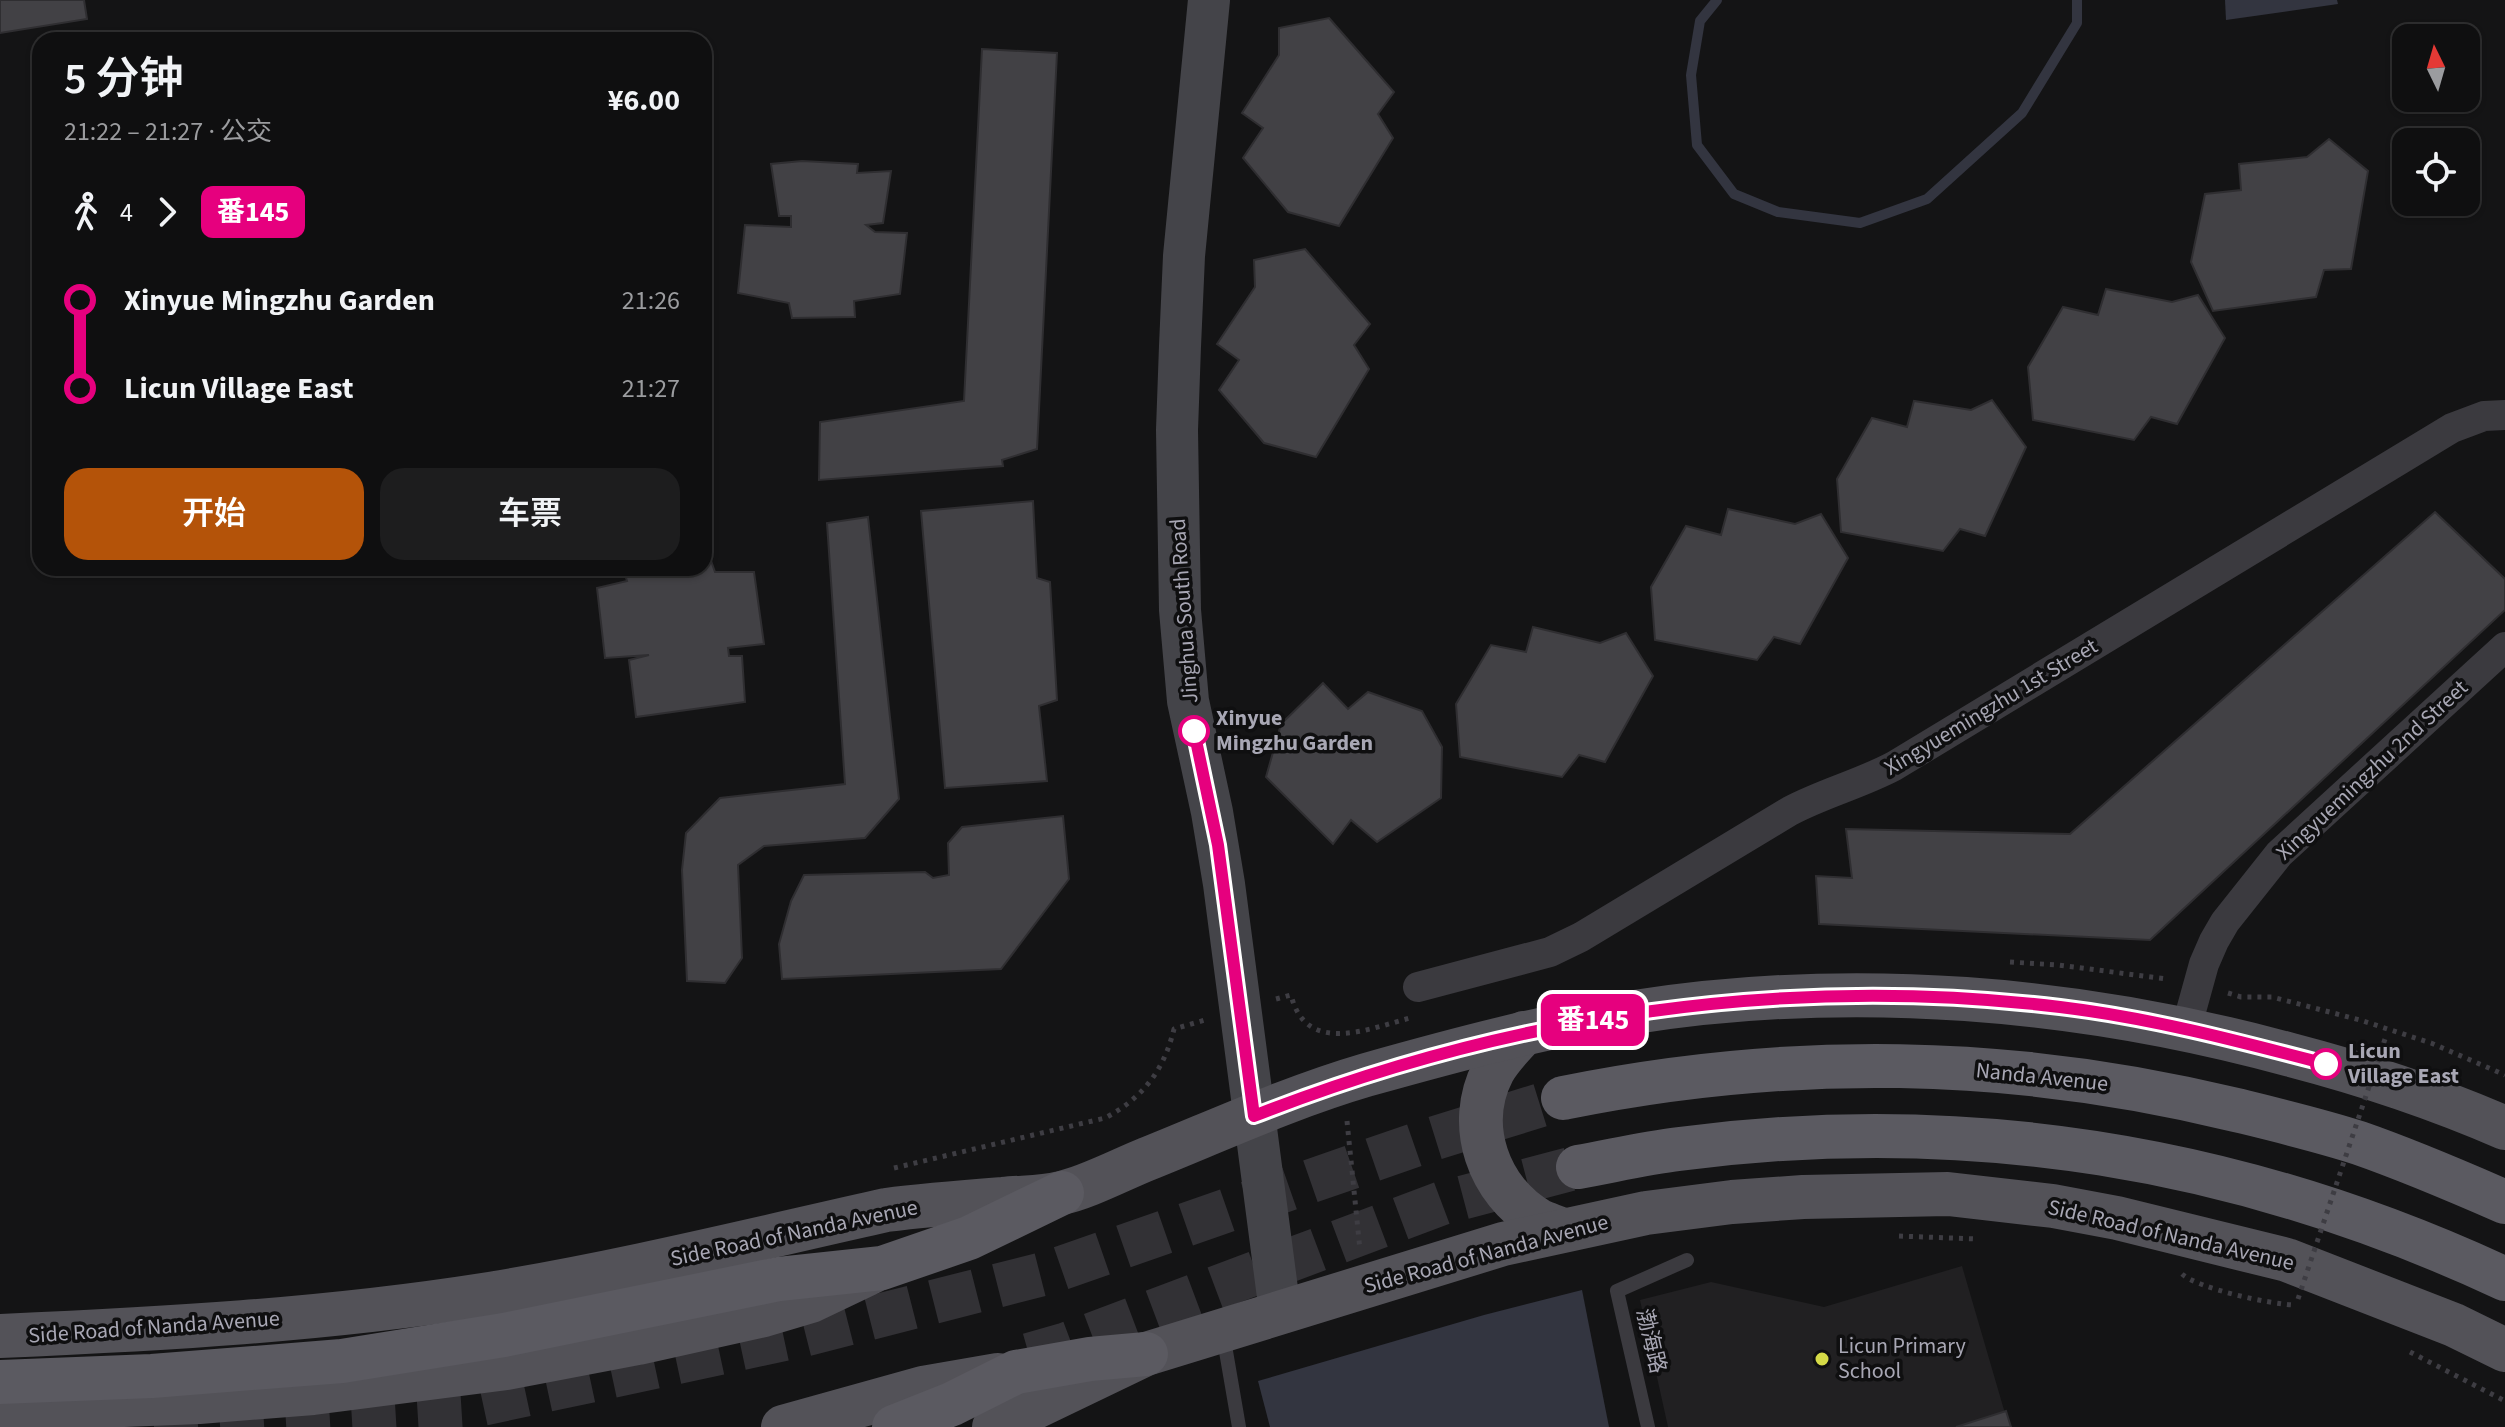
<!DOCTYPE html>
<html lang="zh">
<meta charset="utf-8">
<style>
body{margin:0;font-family:"Source Sans 3","Noto Sans SC",sans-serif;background:#1d1d1e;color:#f1f3f6;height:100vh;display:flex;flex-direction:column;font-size:30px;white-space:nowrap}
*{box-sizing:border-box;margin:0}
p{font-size:26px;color:#9b9c9f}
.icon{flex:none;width:44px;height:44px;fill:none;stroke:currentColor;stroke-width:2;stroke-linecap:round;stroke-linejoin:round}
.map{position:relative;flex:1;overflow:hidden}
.side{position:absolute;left:32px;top:32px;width:680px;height:544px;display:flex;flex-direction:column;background:#0f0f10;border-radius:24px;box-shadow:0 2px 6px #0004,0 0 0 2px #2f2f30}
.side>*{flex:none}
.badge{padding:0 16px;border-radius:12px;font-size:28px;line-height:52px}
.needle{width:52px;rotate:355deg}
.tools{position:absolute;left:2392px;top:24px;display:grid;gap:16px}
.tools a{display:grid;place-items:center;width:88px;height:88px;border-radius:16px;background:#0f0f10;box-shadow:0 2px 6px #0004,0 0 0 2px #2f2f30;font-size:40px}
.map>.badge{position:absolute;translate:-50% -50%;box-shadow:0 0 0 4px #fff}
.legs{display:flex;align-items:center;gap:12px;height:88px;padding:0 32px;font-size:26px}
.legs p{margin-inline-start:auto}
.head{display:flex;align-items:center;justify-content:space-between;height:136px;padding:0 32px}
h1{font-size:44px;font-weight:600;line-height:60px}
.primary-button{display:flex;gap:16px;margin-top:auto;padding:16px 32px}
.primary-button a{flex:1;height:92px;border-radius:24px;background:#b45309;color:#fff;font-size:32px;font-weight:600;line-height:92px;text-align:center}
.primary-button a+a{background:#1d1d1e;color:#f1f3f6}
ul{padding:0 32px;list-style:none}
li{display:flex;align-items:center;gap:28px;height:88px;font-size:30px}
li i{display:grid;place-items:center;width:12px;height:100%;margin:0 10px;background:currentColor}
li i::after{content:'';width:20px;height:20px;margin:-10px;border:6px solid;border-radius:50%;background:#0f0f10}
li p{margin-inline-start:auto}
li:first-child i{background:linear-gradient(#0000 50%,currentColor 0)}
li:last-child i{background:linear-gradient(currentColor 50%,#0000 0)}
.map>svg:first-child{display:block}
.built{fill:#212022}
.water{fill:#333540}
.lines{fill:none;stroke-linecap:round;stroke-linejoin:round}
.stream{stroke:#333540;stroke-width:10}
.building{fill:#424145;stroke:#2f2e31;stroke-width:2}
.trunk-tunnel{stroke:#323135;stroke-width:44;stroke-dasharray:44 22;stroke-linecap:butt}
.path{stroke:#3e3d43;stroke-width:5;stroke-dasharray:4 6;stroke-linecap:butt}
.service{stroke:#3b3a3f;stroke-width:14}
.minor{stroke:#3b3a3f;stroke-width:30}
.secondary{stroke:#444449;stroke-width:42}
.primary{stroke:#535258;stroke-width:44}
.trunk{stroke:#5b5a61;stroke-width:44}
.path-bridge{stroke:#3e3d43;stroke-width:5;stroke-dasharray:4 6;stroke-linecap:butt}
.line-1-casing{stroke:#fff;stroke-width:18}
.line-1{stroke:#e6007e;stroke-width:12}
.stop-1-dot{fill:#fff;stroke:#e6007e;stroke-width:4}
.poi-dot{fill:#d5da47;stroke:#0f0f10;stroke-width:3}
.labels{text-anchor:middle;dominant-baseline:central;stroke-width:7;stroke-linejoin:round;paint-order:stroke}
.street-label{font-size:22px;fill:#a8a7b4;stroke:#0f0f10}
.stop-label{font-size:22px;font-weight:bold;fill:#a8a7b4;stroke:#0f0f10;text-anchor:start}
.poi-label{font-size:22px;fill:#a8a7b4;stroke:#0f0f10;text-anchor:start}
</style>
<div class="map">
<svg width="2505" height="1427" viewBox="0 0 2505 1427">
<rect width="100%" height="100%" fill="#141415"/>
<!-- built -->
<path class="built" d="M1962 1266 2009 1427H1668L1640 1300 1711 1282 1824 1307Z"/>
<!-- water -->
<g class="water">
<path d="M2225 0H2337L2338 4 2226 20Z"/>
<path d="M1582 1290 1609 1427H1270L1258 1381 1484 1315Z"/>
</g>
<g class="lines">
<!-- stream -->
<path class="stream" d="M1717 0 1700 21 1691 75 1697 145 1734 194 1778 212 1860 223 1927 199 2022 113 2077 23V0"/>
</g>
<!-- building -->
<g class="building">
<path d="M0 0H84L87 19 0 33Z"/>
<path d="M1329 18 1394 92 1378 114 1393 138 1339 226 1288 212 1243 158 1263 128 1242 113 1279 55V28Z"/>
<path d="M982 49 1057 53 1037 449 1002 460 1003 466 819 480 820 422 964 401Z"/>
<path d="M2329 139 2368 171 2351 269 2324 270 2316 297 2213 311 2191 262 2205 194 2241 190 2239 164 2307 157Z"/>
<path d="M802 161 858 164 857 173 891 171 883 223 866 225 875 232 907 233 900 294 854 301 855 317 792 318 789 303 738 293 745 225 791 227V216H779L771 164Z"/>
<path d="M1305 249 1370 324 1354 345 1369 369 1316 457 1264 443 1219 390 1239 360 1217 344 1255 287 1254 260Z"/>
<path d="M2106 289 2172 302 2198 295 2225 338 2177 424 2151 417 2134 440 2033 420 2028 367 2063 307 2098 315Z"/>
<path d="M1992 400 2026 447 1985 536 1960 529 1943 551 1841 532 1837 479 1872 418 1907 427 1914 401 1971 410Z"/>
<path d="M1033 501 1037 578 1050 582 1057 700 1039 706 1047 781 945 788 921 511Z"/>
<path d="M1728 509 1795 524 1821 514 1848 558 1800 644 1774 637 1757 660 1655 640 1651 587 1686 526 1721 535Z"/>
<path d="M2435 512 2505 579V610L2150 940 1819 924 1816 876 1852 878 1846 829 2070 834Z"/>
<path d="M868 517 899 799 865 838 764 846 738 865 742 958 725 983 687 981 682 870 686 833 720 798 845 784 827 523Z"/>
<path d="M704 558H710L715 572H754L764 644 728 648 729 656H742L745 702 636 717 629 660 649 655 605 658 597 588 627 581 623 568H704Z"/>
<path d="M1533 627 1600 643 1626 633 1653 676 1605 762 1579 755 1562 777 1460 757 1456 704 1491 645 1526 652Z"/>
<path d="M1323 683 1348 709 1368 692 1422 711 1442 747 1441 798 1377 842 1351 820 1333 844 1266 777 1281 724Z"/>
<path d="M1063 816 1069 879 1001 969 782 979 779 944 791 901 804 875 925 872 933 878 949 875 948 843 962 827Z"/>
<path d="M2006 1411 2011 1427H1956Z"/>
</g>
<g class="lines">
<!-- trunk-tunnel -->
<g class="trunk-tunnel">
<path d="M1029 1355 1064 1345 1442 1203 1578 1167"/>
<path d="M154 1427 463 1408 803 1335 1047 1273 1432 1139 1563 1098"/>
</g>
<!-- path -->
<g class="path">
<path d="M2010 962 2058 965 2167 979"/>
<path d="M2228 993 2241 997H2272L2360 1020 2431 1043 2505 1075"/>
<path d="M1276 999 1291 995C1306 1056 1368 1029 1410 1018"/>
<path d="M1347 1121 1360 1250"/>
<path d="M894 1168 1105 1118C1143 1098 1164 1070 1174 1029L1205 1020"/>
<path d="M1899 1236 1977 1239"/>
<path d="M2182 1274C2199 1289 2270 1304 2294 1305"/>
<path d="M2410 1352 2505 1401"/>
</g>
<!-- service -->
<g class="service">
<path d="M1223 1334 1239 1427"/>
<path d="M1648 1427 1617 1291 1687 1260"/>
</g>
<!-- minor -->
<g class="minor">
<path d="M1418 987 1550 952 1581 937 1790 811C1824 793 1860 784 1894 766L2452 428 2484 416 2505 415"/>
<path d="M2186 1029 2204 964 2214 941 2225 922 2279 854 2505 647"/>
</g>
<!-- secondary -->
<path class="secondary" d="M1209 0 1184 256 1180 346 1177 430 1180 610 1188 701 1212 812 1224 884 1280 1312"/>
<!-- primary -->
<g class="primary">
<path d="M1524 1033C1513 1045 1501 1057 1493 1071 1465 1125 1488 1191 1540 1221 1547 1224 1556 1227 1563 1230"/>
<path d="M0 1336C162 1329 323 1320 483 1295 619 1273 752 1240 886 1210 925 1205 964 1202 1003 1199 1022 1197 1043 1198 1061 1193 1086 1188 1122 1169 1147 1159 1219 1130 1291 1097 1366 1075 1455 1050 1544 1026 1635 1012 1854 978 2079 997 2291 1055 2364 1074 2436 1098 2505 1128"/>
<path d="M0 1410 199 1402 313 1393 507 1368 638 1343 764 1315 811 1301 876 1270"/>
<path d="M783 1427 923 1388 998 1375"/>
<path d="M994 1427 1146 1354 1503 1244 1646 1213 1732 1202 1803 1197 1948 1194 2053 1206 2117 1218 2287 1260 2454 1325 2505 1350"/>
</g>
<!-- trunk -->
<g class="trunk">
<path d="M1563 1098C1790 1052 2010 1055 2236 1110 2277 1120 2319 1130 2359 1143 2408 1160 2457 1181 2505 1202"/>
<path d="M1578 1167C1612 1161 1645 1153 1679 1149 1968 1111 2241 1156 2505 1279"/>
<path d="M0 1382 152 1376 342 1361 504 1335 779 1279 882 1268 969 1238 1062 1193"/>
<path d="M894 1427 952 1404 1016 1372 1090 1359 1146 1354"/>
</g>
<!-- path-bridge -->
<path class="path-bridge" d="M2298 1299 2385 1039"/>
</g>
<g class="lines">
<defs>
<path id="line-1" d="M1194 731 1218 845 1254 1116C1510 1015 1787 974 2060 1007 2151 1018 2238 1041 2326 1064"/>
</defs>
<!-- line-1 casing -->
<use href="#line-1" class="line-1-casing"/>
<!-- line-1 -->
<use href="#line-1" class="line-1"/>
</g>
<!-- markers -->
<g class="stop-1-dot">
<circle cx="1194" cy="731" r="14"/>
<circle cx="2326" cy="1064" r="14"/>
</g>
<circle class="poi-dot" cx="1822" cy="1359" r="8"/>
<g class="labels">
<!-- street labels -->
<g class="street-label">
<text transform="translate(1184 611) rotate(-94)">Jinghua South Road</text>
<text transform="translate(1991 707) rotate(-31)">Xingyuemingzhu 1st Street</text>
<text transform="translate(2372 770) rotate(-43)">Xingyuemingzhu 2nd Street</text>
<text transform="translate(2042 1077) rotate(6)">Nanda Avenue</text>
<text transform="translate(794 1233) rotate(-12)">Side Road of Nanda Avenue</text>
<text transform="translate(2171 1235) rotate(13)">Side Road of Nanda Avenue</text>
<text transform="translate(1486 1254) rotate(-15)">Side Road of Nanda Avenue</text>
<text transform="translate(154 1327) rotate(-4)">Side Road of Nanda Avenue</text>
<text transform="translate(1651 1341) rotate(77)">渤海路</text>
</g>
<!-- stop labels -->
<g class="stop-label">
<text x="1216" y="718">Xinyue<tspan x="1216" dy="25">Mingzhu Garden</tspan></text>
<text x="2348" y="1051">Licun<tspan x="2348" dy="25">Village East</tspan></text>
</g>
<!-- poi labels -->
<g class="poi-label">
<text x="1838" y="1346">Licun Primary<tspan x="1838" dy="25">School</tspan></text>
</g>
</g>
</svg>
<div class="tools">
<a><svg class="needle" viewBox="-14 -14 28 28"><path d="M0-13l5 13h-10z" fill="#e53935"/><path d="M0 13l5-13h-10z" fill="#9b9c9f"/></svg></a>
<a><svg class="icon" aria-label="locate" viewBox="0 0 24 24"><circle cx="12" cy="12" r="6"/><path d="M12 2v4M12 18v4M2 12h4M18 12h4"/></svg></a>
</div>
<b class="badge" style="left:1593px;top:1020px;background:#e6007e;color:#fff">番145</b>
<section class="side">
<div class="head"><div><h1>5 分钟</h1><p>21:22 – 21:27 · 公交</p></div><b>¥6.00</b></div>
<div class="legs"><svg class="icon" aria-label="walk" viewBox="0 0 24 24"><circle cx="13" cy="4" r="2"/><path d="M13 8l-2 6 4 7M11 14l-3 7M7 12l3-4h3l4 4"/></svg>4<svg class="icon" aria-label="forward" viewBox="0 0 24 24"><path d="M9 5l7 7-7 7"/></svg><b class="badge" style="background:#e6007e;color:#fff">番145</b></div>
<ul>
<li><i style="color:#e6007e"></i><b>Xinyue Mingzhu Garden</b><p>21:26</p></li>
<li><i style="color:#e6007e"></i><b>Licun Village East</b><p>21:27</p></li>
</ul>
<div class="primary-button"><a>开始</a><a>车票</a></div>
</section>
</div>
